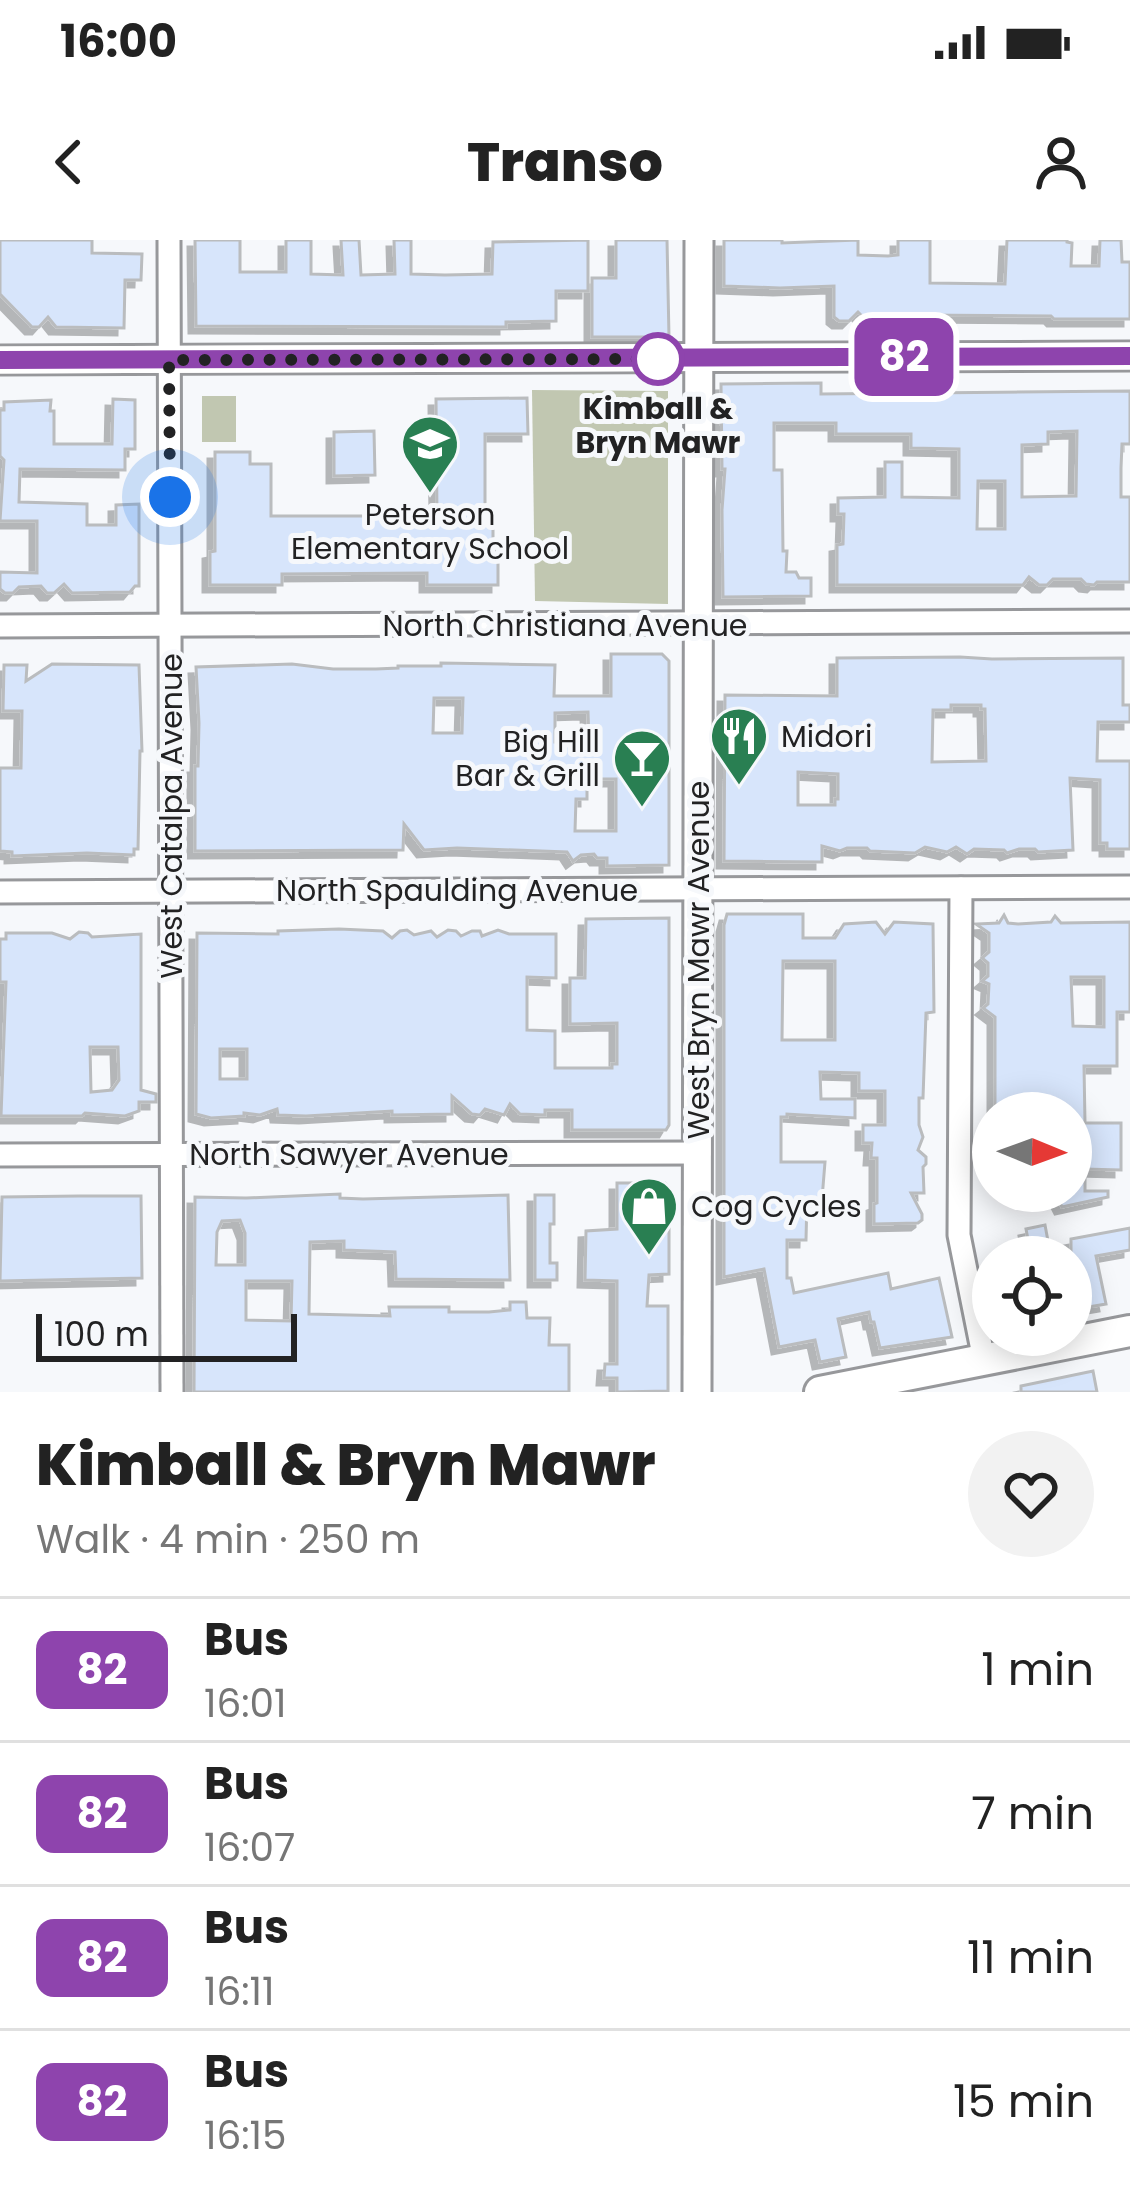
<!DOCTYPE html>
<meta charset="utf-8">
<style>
body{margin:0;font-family:Poppins,sans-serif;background:#f2f2f2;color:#222;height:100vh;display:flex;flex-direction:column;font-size:45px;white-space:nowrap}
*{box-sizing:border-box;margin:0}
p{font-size:39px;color:#767676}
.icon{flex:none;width:66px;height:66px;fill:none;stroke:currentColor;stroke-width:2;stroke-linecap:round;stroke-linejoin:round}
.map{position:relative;height:1152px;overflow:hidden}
.details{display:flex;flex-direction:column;background:#fff;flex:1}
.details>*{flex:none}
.badge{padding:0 24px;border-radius:18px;font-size:42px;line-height:78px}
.needle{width:78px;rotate:91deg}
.controls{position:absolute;left:972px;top:852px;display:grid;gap:24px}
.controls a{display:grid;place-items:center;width:120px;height:120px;border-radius:50%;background:#fff;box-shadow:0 6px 30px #0003;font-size:60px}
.scale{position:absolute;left:36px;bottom:30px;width:261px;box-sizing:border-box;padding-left:12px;border:6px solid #222223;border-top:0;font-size:33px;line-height:42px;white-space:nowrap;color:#222223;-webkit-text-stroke:9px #f6f8fb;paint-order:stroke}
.you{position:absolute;width:60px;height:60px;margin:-30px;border:9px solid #fff;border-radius:50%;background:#1a73e8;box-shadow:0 0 0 18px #1a73e833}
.map>.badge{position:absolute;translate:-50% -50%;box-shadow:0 0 0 6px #fff}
.round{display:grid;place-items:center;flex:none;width:126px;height:126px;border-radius:63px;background:#f2f2f2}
.head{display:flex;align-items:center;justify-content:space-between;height:204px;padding:0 36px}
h1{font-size:57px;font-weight:800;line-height:90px}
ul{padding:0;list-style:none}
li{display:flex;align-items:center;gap:36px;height:144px;padding:0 36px;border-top:3px solid #e0e0e0}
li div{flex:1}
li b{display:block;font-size:45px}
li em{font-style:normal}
li .badge{min-width:132px;font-weight:700;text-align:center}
.status{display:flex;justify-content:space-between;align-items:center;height:84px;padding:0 60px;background:#fff;direction:ltr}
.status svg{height:33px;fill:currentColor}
header{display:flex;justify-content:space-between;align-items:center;height:156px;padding:0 36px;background:#fff;font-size:54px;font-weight:800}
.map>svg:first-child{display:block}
.green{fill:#c1c7b1}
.building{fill:#d7e5fb;stroke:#babcbe;stroke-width:3;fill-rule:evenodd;filter:url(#shadow)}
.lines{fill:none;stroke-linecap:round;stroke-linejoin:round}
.minor-casing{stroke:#97989b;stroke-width:27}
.tertiary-casing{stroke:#97989b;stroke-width:33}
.secondary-casing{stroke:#97989b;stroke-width:36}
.minor{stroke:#fff;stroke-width:21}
.tertiary{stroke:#fff;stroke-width:27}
.secondary{stroke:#fff;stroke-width:30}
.line-casing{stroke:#fff;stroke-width:27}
.line{stroke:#8e44ad;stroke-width:18}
.walk{stroke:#222223;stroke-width:12;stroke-dasharray:0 21.6}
.stop-dot{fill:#fff;stroke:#8e44ad;stroke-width:6}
.labels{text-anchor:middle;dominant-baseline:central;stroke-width:10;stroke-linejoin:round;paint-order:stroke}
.stop-label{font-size:30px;font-weight:bold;fill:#222223;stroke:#f6f8fb}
.poi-label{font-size:30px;fill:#222223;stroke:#f6f8fb;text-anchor:start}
.street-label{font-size:30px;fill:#222223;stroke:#f6f8fb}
</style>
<div class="status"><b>16:00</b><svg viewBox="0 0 49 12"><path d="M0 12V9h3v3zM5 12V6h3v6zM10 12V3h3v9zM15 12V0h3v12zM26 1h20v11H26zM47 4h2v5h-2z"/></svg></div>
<header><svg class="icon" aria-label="back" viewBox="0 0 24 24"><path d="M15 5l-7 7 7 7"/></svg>Transo<svg class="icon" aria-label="person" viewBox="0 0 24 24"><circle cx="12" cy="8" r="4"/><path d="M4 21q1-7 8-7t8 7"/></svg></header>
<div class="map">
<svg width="1130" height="1152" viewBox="0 0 1130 1152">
<defs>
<filter id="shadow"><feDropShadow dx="-7" dy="7" stdDeviation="0" flood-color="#0004"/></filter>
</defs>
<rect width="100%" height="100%" fill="#f6f8fb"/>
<!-- green -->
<g class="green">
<path d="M532 150 668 151V364L535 361Z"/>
<rect x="202" y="156" width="34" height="46"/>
</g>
<!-- building -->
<g class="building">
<path d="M0 0H92V13L142 14 141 40H125L124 88 56 87 48 77 39 87H32L0 54Z"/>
<path d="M195 0H240V32H286V0H311V34L343 35 341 0H359L361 35 395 34 394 0H411V34L445 35 492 34 493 2 588 0V51H556V81L506 82V87L196 86Z"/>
<path d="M616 0H667L669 97H592V38H616Z"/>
<path d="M724 0H782V3L858 0V15L888 16 898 15V0H930V43L1005 44 1007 0H1067V2L1072 3 1071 26H1099L1100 0H1121L1122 22H1130V79H1054L1051 76 916 75V82H888L867 81 858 72 849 81H839L834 77V46L780 48 724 46Z"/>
<path d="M821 143V154L1130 151V204H1122L1121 228V257H1130V342H1097L1094 345 1086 344 1081 339H1053L1047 345H1039L1029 337 1023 345H837V305L843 304 844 274H838V258L885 257V222H902V257L959 258V209L911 208V194H836V183H774V230H782L783 311H787L786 332H796L799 338H811V356L723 357 722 270 725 229H722L721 144ZM1077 191 1076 256 1022 257V205L1048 204V192ZM978 241H1005V289H977Z"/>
<path d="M527 158 528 194H485V274L493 273V311H498V345H427V333L282 334V345H210V312L215 311V212H250V224H271V276H437L436 159Z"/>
<path d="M113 159 135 160V209H125V230L20 229 19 262 87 264V285H116V265L139 264V346H135L130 352 72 353 64 344 54 353H47L41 346 19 347 13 353H5L0 349V332L37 333V281H0L4 220 0 216V170H4V162L51 160 50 171H54V204H112Z"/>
<path d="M374 191 375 235 334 236V192Z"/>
<path d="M611 414H662L669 421V625L607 626V618H597L594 614 581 615 573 621 567 612 457 608 424 610 404 584 403 610 195 611V526H198L199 483 196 427 292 424 333 429H376L398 428V426H441V423L555 425 554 456H611ZM434 458H463L462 493H433ZM588 472 589 503 555 502V473ZM587 539H616V591H575L576 559H587Z"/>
<path d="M960 417 992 419 1123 418V465H1130V482H1098L1097 521H1130V609H1107V603H1100V540L1070 538 1073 610 1038 612 1035 609H1019L1007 613 1004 610 974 609 967 614 956 607 947 612 925 607 915 613 870 611 867 608H847L840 611 822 606V622L724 621 725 455 837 456V418ZM951 465H981V469H985L986 521 932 522 933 470H951ZM798 532 838 534V559H835V565H798Z"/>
<path d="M52 424 139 425 142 511H140L138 609H134V615L87 613 12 616V612L0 611V528H21L22 471H3L4 425H27L26 441Z"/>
<path d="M727 674H803V698H835L844 684 876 682 885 694 894 682 933 684 934 772 926 773 923 858H919V885L923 897 918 910 926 917V924L923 927 924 953H911L922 974V980L918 983 874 984V964L877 963V918H871L872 903H863V885H885V851H859V833L820 832 821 859H855V878L787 874V877H781V922H825L822 959H807L806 1000H787V1038H791L794 1053 888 1033 891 1049 939 1038 952 1097 880 1108 874 1082H871L869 1072 838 1079 846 1117 820 1122 815 1100 779 1107 764 1029 724 1037V685ZM783 721H835V800H782Z"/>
<path d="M1004 675 1008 683 1018 684 1051 682 1055 676 1061 683 1130 682V772H1117V826H1084L1085 883H1121V930L1085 929V951H1108V957L1062 967 1054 951H1071V873H995V777L983 768 988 764 989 744 982 741 988 736V723L982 718 989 712V693L976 684 999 683ZM1071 737H1104V787L1073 786Z"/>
<path d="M669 678V885L666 890H572V870H545V875L520 874 510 864 504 875 485 869 480 875 472 874 452 856V874L392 875V871L306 876 278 875 277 869 260 875 244 873V876L211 878 196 874 197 693 278 694V691L339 689 383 691 392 698 400 691 407 690 414 695 431 691 437 697 448 690 456 691 461 696 472 691H480L482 696 498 690 509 694H556V738L527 737V790L555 791V828H612V824H617V783L570 784V738H585L586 679ZM220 809H247V839H220Z"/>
<path d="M79 692 88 693 92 697 141 694V850L156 854V862H139V871L125 876 85 873 82 876H1L6 742H0V699H6V693H52L70 699ZM90 807H118L119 840 112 850 91 852Z"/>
<path d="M617 943H665L669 947V1034L649 1035 647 1066H668V1151L617 1152V1138H604L605 1124H617V1041L585 1040 586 991 617 989Z"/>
<path d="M340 954V958L363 959 508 955 510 1040 396 1039 395 1012 344 1010V1001L310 1002 309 1074 390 1076 389 1067H449V1072H489L510 1070V1062H526L527 1078H550L549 1105H569V1152H194L195 957 246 958ZM240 980 245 993V1025H216L217 992 222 981ZM246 1041H292L291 1081 246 1080Z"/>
<path d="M535 955H554V984H550V1023H557V1040H535Z"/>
<path d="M79 956H141L142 1038 0 1041 2 957Z"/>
<path d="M1045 985 1051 1017H1003L1002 1011 1029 1005 1026 989Z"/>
<path d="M1130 988V1010L1096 1016 1106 1064 1071 1070V999Z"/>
<path d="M1093 1131 1097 1152H1021V1146Z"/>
</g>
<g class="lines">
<defs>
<g id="minor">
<path d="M169 0 172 1152"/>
<path d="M0 386 1130 381"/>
<path d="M961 648 959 995 984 1120"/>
<path d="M0 652 1130 647"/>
<path d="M0 915 698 913"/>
</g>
<g id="tertiary">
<path d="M0 120 1130 116"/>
<path d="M697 1152 699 0"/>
</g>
<path id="secondary" d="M820 1152 1130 1091"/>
</defs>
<!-- minor casing -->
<use href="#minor" class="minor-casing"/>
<!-- tertiary casing -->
<use href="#tertiary" class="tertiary-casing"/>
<!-- secondary casing -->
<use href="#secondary" class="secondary-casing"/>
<!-- minor -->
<use href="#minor" class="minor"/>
<!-- tertiary -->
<use href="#tertiary" class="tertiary"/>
<!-- secondary -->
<use href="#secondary" class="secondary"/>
</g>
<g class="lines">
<defs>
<path id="line" d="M0 120 1130 116"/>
</defs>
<!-- line casing -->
<use href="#line" class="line-casing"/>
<!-- line -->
<use href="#line" class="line"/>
<!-- walk -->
<path class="walk" d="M170 257 169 120 673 119H658"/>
</g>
<!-- icons -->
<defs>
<symbol id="school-pin" viewBox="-11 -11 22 30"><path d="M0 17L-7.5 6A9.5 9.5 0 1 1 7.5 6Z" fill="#297f52" stroke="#f6f8fb"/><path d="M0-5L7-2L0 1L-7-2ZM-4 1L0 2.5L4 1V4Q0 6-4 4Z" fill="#fff"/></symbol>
<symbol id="restaurant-pin" viewBox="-11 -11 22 30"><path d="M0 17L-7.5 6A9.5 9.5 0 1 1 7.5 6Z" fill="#297f52" stroke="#f6f8fb"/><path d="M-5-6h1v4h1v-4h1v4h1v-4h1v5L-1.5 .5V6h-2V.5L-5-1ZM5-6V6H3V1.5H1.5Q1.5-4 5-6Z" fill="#fff"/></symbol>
<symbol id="bar-pin" viewBox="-11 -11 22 30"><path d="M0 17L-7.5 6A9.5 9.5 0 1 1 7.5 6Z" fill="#297f52" stroke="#f6f8fb"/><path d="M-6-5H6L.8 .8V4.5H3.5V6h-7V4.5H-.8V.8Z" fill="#fff"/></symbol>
<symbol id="shop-pin" viewBox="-11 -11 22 30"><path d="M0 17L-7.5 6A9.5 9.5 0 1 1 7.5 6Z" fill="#297f52" stroke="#f6f8fb"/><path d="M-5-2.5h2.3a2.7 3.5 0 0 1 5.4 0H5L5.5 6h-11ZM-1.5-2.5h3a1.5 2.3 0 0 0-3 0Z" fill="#fff"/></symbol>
</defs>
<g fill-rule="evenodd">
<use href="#school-pin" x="397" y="171" width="66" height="90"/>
<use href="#restaurant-pin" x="706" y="463" width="66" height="90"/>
<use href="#bar-pin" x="609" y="485" width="66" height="90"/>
<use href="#shop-pin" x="616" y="933" width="66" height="90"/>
</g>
<!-- markers -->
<circle class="stop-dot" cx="658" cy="119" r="24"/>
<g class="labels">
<!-- stop labels -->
<g class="stop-label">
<text x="658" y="168">Kimball &amp;<tspan x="658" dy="34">Bryn Mawr</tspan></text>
</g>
<!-- poi labels -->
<g class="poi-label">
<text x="430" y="274" text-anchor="middle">Peterson<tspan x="430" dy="34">Elementary School</tspan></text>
<text x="781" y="496">Midori</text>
<text x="600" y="501" text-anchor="end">Big Hill<tspan x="600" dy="34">Bar &amp; Grill</tspan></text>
<text x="691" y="966">Cog Cycles</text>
</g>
<!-- street labels -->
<g class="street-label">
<text x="565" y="385">North Christiana Avenue</text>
<text transform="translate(171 576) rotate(-90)">West Catalpa Avenue</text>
<text x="457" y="650">North Spaulding Avenue</text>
<text transform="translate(698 720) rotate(-90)">West Bryn Mawr Avenue</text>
<text x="349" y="914">North Sawyer Avenue</text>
</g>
</g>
</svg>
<div class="controls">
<a><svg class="needle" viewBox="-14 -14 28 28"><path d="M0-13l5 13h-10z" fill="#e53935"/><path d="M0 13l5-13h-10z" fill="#767676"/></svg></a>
<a><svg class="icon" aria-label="locate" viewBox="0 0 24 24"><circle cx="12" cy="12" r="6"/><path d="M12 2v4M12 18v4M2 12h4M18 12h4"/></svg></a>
</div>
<div class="scale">100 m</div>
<div class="you" style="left:170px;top:257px"></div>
<b class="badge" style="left:904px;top:117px;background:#8e44ad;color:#fff">82</b>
</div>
<section class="details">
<div class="head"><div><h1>Kimball &amp; Bryn Mawr</h1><p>Walk · 4 min · 250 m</p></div><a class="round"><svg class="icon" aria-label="heart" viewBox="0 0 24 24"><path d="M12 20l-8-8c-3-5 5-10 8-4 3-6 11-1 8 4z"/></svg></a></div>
<ul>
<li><span class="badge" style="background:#8e44ad;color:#fff">82</span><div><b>Bus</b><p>16:01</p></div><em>1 min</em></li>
<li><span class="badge" style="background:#8e44ad;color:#fff">82</span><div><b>Bus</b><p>16:07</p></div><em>7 min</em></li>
<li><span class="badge" style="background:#8e44ad;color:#fff">82</span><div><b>Bus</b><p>16:11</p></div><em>11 min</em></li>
<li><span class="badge" style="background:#8e44ad;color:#fff">82</span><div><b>Bus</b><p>16:15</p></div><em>15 min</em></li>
</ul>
</section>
